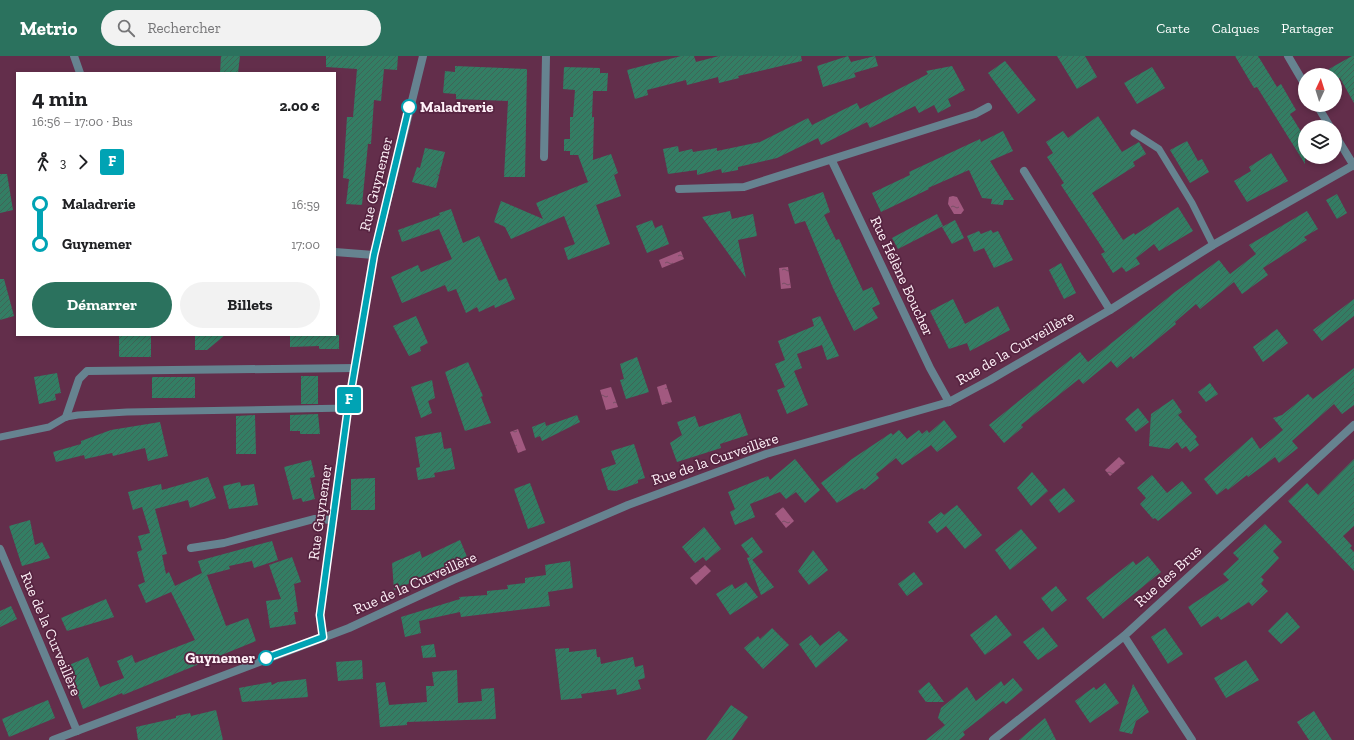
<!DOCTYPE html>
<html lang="fr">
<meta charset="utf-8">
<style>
body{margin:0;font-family:"Zilla Slab",serif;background:#f2f2f2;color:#202124;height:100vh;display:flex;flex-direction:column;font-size:15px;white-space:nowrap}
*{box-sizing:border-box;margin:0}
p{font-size:13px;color:#757577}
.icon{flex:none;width:22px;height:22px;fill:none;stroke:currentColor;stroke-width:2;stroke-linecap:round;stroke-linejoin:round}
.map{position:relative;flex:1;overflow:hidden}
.side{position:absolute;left:16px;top:16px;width:320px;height:264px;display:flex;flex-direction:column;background:#fff;border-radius:0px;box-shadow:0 2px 6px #0003}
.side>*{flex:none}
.badge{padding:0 8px;border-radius:3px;font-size:14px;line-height:26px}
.needle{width:26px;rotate:4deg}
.fabs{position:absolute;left:1298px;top:12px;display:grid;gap:8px}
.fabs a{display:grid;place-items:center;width:44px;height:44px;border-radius:50%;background:#fff;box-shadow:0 2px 6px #0003;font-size:20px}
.map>.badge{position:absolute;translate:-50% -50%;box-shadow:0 0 0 2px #fff}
.legs{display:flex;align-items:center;gap:6px;height:44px;padding:0 16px;font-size:13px}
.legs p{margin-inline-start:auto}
.headline{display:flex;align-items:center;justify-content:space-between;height:68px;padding:0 16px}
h1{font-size:22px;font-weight:800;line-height:30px}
.action{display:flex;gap:8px;margin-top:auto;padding:8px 16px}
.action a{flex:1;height:46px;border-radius:24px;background:#2b725e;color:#fff;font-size:16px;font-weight:800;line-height:46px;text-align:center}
.action a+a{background:#f2f2f2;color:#202124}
ul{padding:0 16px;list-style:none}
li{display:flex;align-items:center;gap:14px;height:40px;font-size:15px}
li i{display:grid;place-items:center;width:6px;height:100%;margin:0 5px;background:currentColor}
li i::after{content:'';width:10px;height:10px;margin:-5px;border:3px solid;border-radius:50%;background:#fff}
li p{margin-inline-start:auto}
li:first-child i{background:linear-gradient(#0000 50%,currentColor 0)}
li:last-child i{background:linear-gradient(currentColor 50%,#0000 0)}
header{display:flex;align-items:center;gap:24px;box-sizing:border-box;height:56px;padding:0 20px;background:#2b725e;color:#fff}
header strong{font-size:19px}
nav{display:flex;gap:22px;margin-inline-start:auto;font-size:14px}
.search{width:280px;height:36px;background:#f2f2f2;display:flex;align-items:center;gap:10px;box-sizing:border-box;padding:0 14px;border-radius:22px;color:#757577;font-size:15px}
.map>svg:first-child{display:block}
.water{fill:url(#water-ripples)}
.building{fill:url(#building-hatch)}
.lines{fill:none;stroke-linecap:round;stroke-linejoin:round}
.service{stroke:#668390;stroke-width:7}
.minor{stroke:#668390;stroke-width:8}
.line-1-casing{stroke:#fff;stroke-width:9}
.line-1{stroke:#00a3b4;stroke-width:6}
.stop-1-dot{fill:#fff;stroke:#00a3b4;stroke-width:2}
.labels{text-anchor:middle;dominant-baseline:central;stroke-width:3.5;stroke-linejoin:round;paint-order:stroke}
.stop-label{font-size:15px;font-weight:bold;fill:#fef0f7;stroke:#572441;text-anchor:start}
.street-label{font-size:15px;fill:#fef0f7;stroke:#572441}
</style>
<header>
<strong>Metrio</strong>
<div class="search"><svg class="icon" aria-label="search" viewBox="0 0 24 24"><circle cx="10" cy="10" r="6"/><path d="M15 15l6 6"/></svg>Rechercher</div>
<nav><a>Carte</a><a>Calques</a><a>Partager</a></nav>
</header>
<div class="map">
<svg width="1354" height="684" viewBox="0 0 1354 684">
<defs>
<pattern id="water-ripples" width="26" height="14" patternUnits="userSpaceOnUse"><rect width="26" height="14" fill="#a25980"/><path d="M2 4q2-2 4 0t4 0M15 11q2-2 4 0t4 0" fill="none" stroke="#775065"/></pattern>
<pattern id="building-hatch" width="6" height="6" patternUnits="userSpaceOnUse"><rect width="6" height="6" fill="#337e64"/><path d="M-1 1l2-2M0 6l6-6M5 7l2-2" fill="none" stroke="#406357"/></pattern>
</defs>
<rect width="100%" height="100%" fill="#632e4b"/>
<!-- water -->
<g class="water">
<path d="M953 140 957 141 964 154 961 158H954L948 148 949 141Z"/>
<path d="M681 195 684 203 662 212 659 204Z"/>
<path d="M788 211 791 232 781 233 779 212Z"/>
<path d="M666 328 672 346 662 349 657 331Z"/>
<path d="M611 331 618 351 606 354 600 334Z"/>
<path d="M518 373 526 394 518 397 510 376Z"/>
<path d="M1119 401 1125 407 1110 420 1105 414Z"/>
<path d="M783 451 794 465 786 472 775 458Z"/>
<path d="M705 509 711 515 696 529 690 522Z"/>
</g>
<!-- building -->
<g class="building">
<path d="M221 0H240L238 17H220Z"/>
<path d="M326 0H398L397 14 384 13 381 45 374 44 371 88H368L362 149 346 148 349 123 343 122 347 61H353L357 13 326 11Z"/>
<path d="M681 0H694L696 6 719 0H801L802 5 738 20 739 22 719 27 718 21 687 29 686 24 647 34 648 39 635 43 627 14Z"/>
<path d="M848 0 851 6 875 0 878 10 854 17 856 21 823 31 817 10Z"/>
<path d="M1057 0H1085L1097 21 1077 33Z"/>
<path d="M1235 0H1258L1277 31 1281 28 1296 54 1290 58 1305 82V108L1257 31 1254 32Z"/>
<path d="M1352 0H1354V47L1340 22 1335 24V19H1332L1329 13Z"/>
<path d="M1005 5 1036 44 1018 58 988 17Z"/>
<path d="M455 10 527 13 525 121H504L508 45 456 43V38L443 37 445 15 455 16Z"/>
<path d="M952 10 965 34 948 43 951 50 938 57 934 49 919 57 915 50 870 72 867 66 821 89 818 82 777 102 738 111V114L722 117 721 113 697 119V114L668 118 663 93 678 90 679 96 692 93 693 96 717 92V95L760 86 808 62 812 69 857 47 860 53 928 18 926 15Z"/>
<path d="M564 11 600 12V17H608L607 35H593L592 61H594L593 104 611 98 618 117 614 119 621 140 596 149 610 188 568 204 564 192 575 188 564 160 511 183 505 171 494 166 501 145 543 163 536 147 588 126 578 99H570V95H564V83H570V61H573L575 34 563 33Z"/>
<path d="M1152 11 1165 32 1137 48 1124 27Z"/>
<path d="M1098 60 1122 96 1139 86 1146 98 1133 106 1135 110 1092 137 1123 184 1134 177 1135 179 1178 151 1193 175 1159 195 1154 188 1136 202 1140 208 1126 216 1122 211 1113 217 1101 198 1105 196 1061 129 1064 127 1047 101 1053 97 1046 86 1063 75 1068 82Z"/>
<path d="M1003 75 1013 95 990 105 1014 144H1004L1003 149 991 148 992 143 982 142 969 114 928 132 929 133 881 156 872 137 910 119 909 116 980 83 981 86Z"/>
<path d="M1187 85 1198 105 1202 103 1209 116 1190 127 1170 94Z"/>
<path d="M425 92 445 96 439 119 436 118 439 120 436 132 412 126 417 111 420 112Z"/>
<path d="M1271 97 1288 125 1247 146 1234 125 1251 115 1249 111Z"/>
<path d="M0 118H7L13 154 0 157Z"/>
<path d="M823 136 830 156 824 159 836 184 839 183 863 235 872 231 880 248 872 252 878 262 854 275 833 232 805 165 795 168 788 148Z"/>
<path d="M1337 138 1347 157 1337 163 1326 144Z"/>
<path d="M451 153 463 187 479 180 499 225 506 222 515 243 495 252 494 249 479 256 477 251 466 257 456 233 448 236 445 229 402 247 391 221 418 209 421 216 452 203 439 173 402 186 398 174 440 159 439 157Z"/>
<path d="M730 155 732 163 753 158 757 180 738 184 746 222 702 161Z"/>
<path d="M1307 155 1318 173 1304 181 1307 184 1263 212 1268 219 1242 238 1234 226 1200 253 1196 248 1175 266 1176 268 1133 303 1131 300 1117 312 1111 305 1083 328 1079 323 1021 369 1023 371 1004 387 989 369 1080 296 1088 306 1175 236 1219 204 1230 218 1256 198 1249 189Z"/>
<path d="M937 158 943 170 898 193 892 182Z"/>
<path d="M652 164 655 172 662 169 669 188 647 197 636 170Z"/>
<path d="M955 164 964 182 952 188 942 171Z"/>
<path d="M991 174 993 177 998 175 1013 204 994 212 984 192 974 196 967 180 979 175 981 178Z"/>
<path d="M1061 207 1076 237 1064 243 1049 214Z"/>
<path d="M0 223H4L14 260 0 264Z"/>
<path d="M953 243 965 268 998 250 1010 274 970 295 967 287 949 293 930 255Z"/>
<path d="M1354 243V260L1322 285 1313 274Z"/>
<path d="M416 260 428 287 420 291 421 295 409 300 393 270Z"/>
<path d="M820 260 839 300 827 304 822 289 797 298 802 312 794 315 808 349 787 358 777 334 785 331 775 308 785 304 778 285 814 270 812 263Z"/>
<path d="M1277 273 1288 287 1263 306 1253 291Z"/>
<rect x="119" y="279" width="32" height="22"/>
<path d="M195 279H225L207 294H195Z"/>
<path d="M290 279H339V293H319V290L290 291Z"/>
<path d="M637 301 649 336 626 343 620 324 624 323 620 308Z"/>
<path d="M468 306 483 340 481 341 491 367 465 375 445 316Z"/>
<path d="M1354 312V349L1342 358 1334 348 1292 385 1298 392 1279 407 1275 401 1248 421 1247 419 1228 434 1226 432 1217 439 1204 423 1252 381 1260 393 1283 374 1273 362 1282 359 1308 338 1313 343Z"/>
<path d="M57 317 61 337 55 338 56 344 39 348 34 321Z"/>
<rect x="301" y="320" width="17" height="28"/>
<rect x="152" y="321" width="43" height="21"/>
<path d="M432 324 435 342 428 345 432 357 421 362 411 331Z"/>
<path d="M1210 327 1218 338 1206 346 1198 336Z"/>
<path d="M1173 343 1182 356 1178 359 1197 381 1195 383 1199 389 1190 396 1186 390 1182 393 1177 386 1169 393 1149 390 1151 358Z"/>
<path d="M1138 352 1149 366 1136 376 1125 363Z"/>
<path d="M740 357 748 379 720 388 721 392 677 406 670 387 682 379 677 366 695 360 699 371Z"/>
<path d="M318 358 320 378H300V375H290V359Z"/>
<path d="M255 359 256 398H236V360Z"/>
<path d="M577 359 580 366 542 385 540 380 535 382 532 371 545 366 546 370Z"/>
<path d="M944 364 957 381 937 396 931 389 902 409 896 402 876 418 879 422 864 434 862 432 837 447 821 427 852 403 891 377 893 379 899 374 907 383 919 374 922 378 927 374 929 377Z"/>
<path d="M160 366 168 400 148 405 145 392 113 400 112 397 85 403 84 399 56 406 53 396 81 388V385L111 374Z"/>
<path d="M441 376 444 393 451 392 455 413 434 417 435 421 418 424 416 412 420 411 415 381Z"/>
<path d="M634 388 645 422 638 424V427L616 435 608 434 601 413 616 408 611 395Z"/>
<path d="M795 403 820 434 805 447 796 436 786 443 780 436 750 448 755 461 735 469 730 456 735 453 728 436 768 420 770 424Z"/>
<path d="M1354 403V470L1343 480 1352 490 1350 492 1354 496V515L1288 445 1307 427 1318 439Z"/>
<path d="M311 404 315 421 310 422 315 443 303 446 301 442 293 444 284 411Z"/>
<path d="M1032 416 1048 435 1031 450 1017 432Z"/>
<path d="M1152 419 1167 437 1182 425 1192 437 1158 465 1155 462 1153 463 1140 448 1146 442 1137 432Z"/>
<path d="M208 421 216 442 190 452 188 444 155 453 167 498 162 499 166 518 169 516 175 530 202 517 198 505 272 485 278 504 254 512 252 505 229 510 230 513 207 519 226 570 248 562 256 585 123 639 122 637 83 653 78 639 73 641 62 612 88 601 100 631 124 622 117 605 132 599 135 607 195 584 171 536 146 547 138 529 145 526 137 496 142 494 138 480 150 477 142 451 133 454 128 436 161 428 162 434Z"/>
<path d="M375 422V454H351V423Z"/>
<path d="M240 426 241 430 254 428 258 449 229 453 223 430Z"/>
<path d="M530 427 545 467 528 473 514 433Z"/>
<path d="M1064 432 1075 445 1059 457 1049 444Z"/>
<path d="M957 449 982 479 965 493 946 470 937 477 928 466 941 456 944 459Z"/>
<path d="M30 464 35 489 42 486 50 502 22 510 9 470Z"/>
<path d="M1265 468 1282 486 1273 495 1279 502 1261 521 1264 524 1261 528 1268 535 1252 550 1249 546 1221 564 1218 560 1201 571 1188 551 1229 524 1223 518 1239 503 1233 497Z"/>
<path d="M704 471 721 493 706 505 703 501 695 507 682 491Z"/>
<path d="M1021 473 1037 492 1010 514 995 494Z"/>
<path d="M752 481 763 496 752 504 741 489Z"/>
<path d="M460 484 468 503 394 534 392 507 420 495 422 502Z"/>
<path d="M813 494 828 514 809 529 798 515Z"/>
<path d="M1148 500 1161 516 1103 563 1086 542 1133 505 1136 509Z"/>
<path d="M292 501 301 526 294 528 298 556H294L296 568 270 572 266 545 281 543 269 509Z"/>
<path d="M750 501 774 531 761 539 747 502Z"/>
<path d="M570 505 573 532 548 536 550 550 461 561 460 556 419 565 421 577 405 581 401 561 460 543 459 541 487 539V535L508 533 507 529 525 527V522L546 519 545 509Z"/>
<path d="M914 516 923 528 907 540 898 528Z"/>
<path d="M746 526 758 541 730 559 716 538 732 528 735 533Z"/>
<path d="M1056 530 1067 544 1052 556 1041 542Z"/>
<path d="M106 543 114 561 67 575 61 562Z"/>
<path d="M11 550 17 563 0 571V555Z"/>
<path d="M1287 556 1300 571 1281 588 1268 575Z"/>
<path d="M996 559 1012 579 985 599 970 579Z"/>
<path d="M1043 571 1058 590 1038 604 1023 586Z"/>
<path d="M772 572 789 589 763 613 744 592 758 580 760 583Z"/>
<path d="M1165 572 1183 598 1168 608 1151 581Z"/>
<path d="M839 575 848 584 816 612 799 588 811 579 820 590Z"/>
<path d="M434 588 436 601 423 602 421 590Z"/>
<path d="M569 592V596L596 593 597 601H600L601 608 633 601 635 611 643 609 645 622 638 624 641 633 617 639 616 633 581 638 582 642 561 644 555 593Z"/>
<path d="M362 604 363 623 338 625 336 606Z"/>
<path d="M1246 604 1259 624 1226 642 1214 622Z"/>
<path d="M457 614 458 647 482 645 481 633 494 632 496 663 407 666V669L380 671 376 627 385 626 389 649 427 646 426 630H434L432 616Z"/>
<path d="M1013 622 1023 634 1006 648 1003 645 963 676 965 679 959 684H926L945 669 938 662 941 652 967 631 976 645 1001 625 1004 630Z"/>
<path d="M306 623 308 641 242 646 239 632 271 626 272 629 278 626Z"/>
<path d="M929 626 944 646H926L918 635Z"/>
<path d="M1105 627 1119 647 1090 667 1075 645 1094 631 1096 634Z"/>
<path d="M1133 628 1149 656 1136 665 1132 678 1119 675Z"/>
<path d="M48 644 55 662 9 681 2 663Z"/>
<path d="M731 649 748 661 732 684H706Z"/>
<path d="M216 654 223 684H138L136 671 176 662V660L190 657 191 660Z"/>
<path d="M1314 655 1320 665 1332 684H1309L1297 666Z"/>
<path d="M1045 662 1056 684H1019Z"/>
</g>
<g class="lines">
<!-- service -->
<g class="service">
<path d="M1134 77 1159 93 1192 147 1213 189"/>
<path d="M0 381 49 371 66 361 78 359 127 356 348 352"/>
</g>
<!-- minor -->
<g class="minor">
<path d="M74 0 80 17"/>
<path d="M1288 0 1305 29"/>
<path d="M1317 49 1330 71"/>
<path d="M1335 79 1354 110"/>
<path d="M544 101 546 0"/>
<path d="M832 105 930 312 949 346"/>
<path d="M1024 115 1110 254"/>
<path d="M679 133 744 131 975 58 988 51"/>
<path d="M335 196 374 199"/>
<path d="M66 361 79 323 87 315 355 312"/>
<path d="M191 492 224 487 314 463 333 464"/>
<path d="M0 493 77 675"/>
<path d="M1124 580 1192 684"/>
<path d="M323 581 320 559 348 352 374 199 423 0"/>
<path d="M53 684 349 572 453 524 628 449 766 398 949 346 990 324 1110 254 1213 189 1354 109"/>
<path d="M993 684 1124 580 1354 369"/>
</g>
</g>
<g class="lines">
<defs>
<path id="line-1" d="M266 602 323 581 320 559 348 352 374 199 409 51"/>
</defs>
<!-- line-1 casing -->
<use href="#line-1" class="line-1-casing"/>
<!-- line-1 -->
<use href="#line-1" class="line-1"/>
</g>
<!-- markers -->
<g class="stop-1-dot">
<circle cx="409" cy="51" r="7"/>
<circle cx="266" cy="602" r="7"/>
</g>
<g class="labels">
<!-- stop labels -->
<g class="stop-label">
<text x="420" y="51">Maladrerie</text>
<text x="255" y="602" text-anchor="end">Guynemer</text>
</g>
<!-- street labels -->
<g class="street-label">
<text transform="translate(376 128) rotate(-76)">Rue Guynemer</text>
<text transform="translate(902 220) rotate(65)">Rue Hélène Boucher</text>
<text transform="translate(1015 292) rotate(-30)">Rue de la Curveillère</text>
<text transform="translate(715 403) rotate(-19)">Rue de la Curveillère</text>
<text transform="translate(320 456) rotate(-82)">Rue Guynemer</text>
<text transform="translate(1168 520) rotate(-42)">Rue des Brus</text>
<text transform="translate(415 527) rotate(-24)">Rue de la Curveillère</text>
<text transform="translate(51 578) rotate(67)">Rue de la Curveillère</text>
</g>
</g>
</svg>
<div class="fabs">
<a><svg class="needle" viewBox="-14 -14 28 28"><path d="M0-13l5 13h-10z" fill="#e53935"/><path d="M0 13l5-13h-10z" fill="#757577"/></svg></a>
<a><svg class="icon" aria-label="layers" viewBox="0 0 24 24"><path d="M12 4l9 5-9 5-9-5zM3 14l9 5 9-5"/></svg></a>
</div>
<b class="badge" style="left:349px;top:344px;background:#00a3b4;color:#fff">F</b>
<section class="side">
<div class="headline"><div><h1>4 min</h1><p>16:56 – 17:00 · Bus</p></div><b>2.00 €</b></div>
<div class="legs"><svg class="icon" aria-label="walk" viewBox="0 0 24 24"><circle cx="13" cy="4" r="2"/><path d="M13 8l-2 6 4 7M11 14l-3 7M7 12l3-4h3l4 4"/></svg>3<svg class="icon" aria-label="forward" viewBox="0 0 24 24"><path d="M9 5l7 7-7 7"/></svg><b class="badge" style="background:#00a3b4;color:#fff">F</b></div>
<ul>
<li><i style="color:#00a3b4"></i><b>Maladrerie</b><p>16:59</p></li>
<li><i style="color:#00a3b4"></i><b>Guynemer</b><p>17:00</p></li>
</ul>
<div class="action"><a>Démarrer</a><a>Billets</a></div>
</section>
</div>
